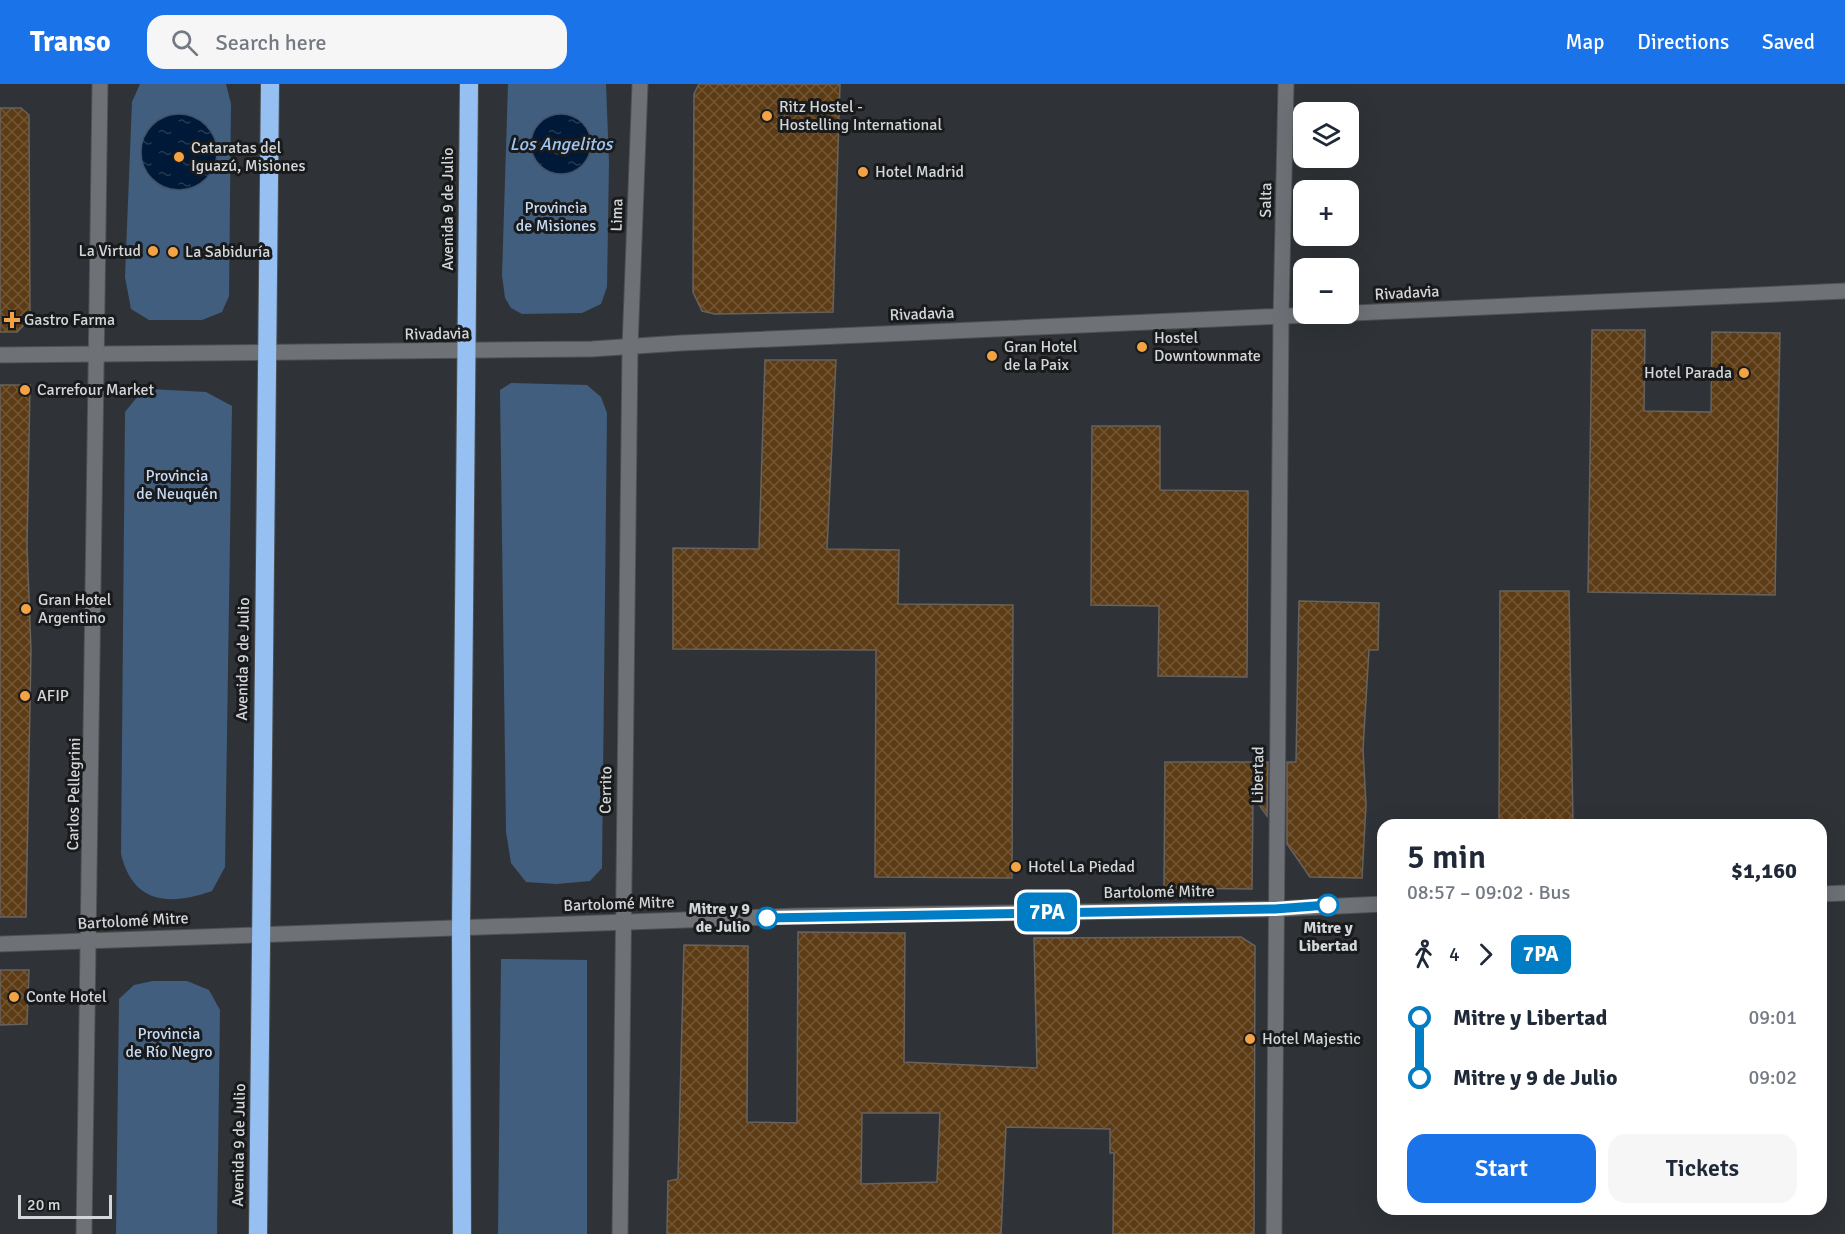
<!DOCTYPE html>
<meta charset="utf-8">
<style>
body{margin:0;font-family:Signika,sans-serif;background:#f6f6f7;color:#1f2937;height:100vh;display:flex;flex-direction:column;font-size:22px;white-space:nowrap}
*{box-sizing:border-box;margin:0}
p{font-size:20px;color:#747a83}
.icon{flex:none;width:33px;height:33px;fill:none;stroke:currentColor;stroke-width:2;stroke-linecap:round;stroke-linejoin:round}
.map{position:relative;flex:1;overflow:hidden}
.side{position:absolute;left:1377px;top:735px;width:450px;height:396px;display:flex;flex-direction:column;background:#fff;border-radius:18px;box-shadow:0 6px 24px #0002}
.side>*{flex:none}
.badge{padding:0 12px;border-radius:9px;font-size:21px;line-height:39px}
.controls{position:absolute;left:1293px;top:18px;display:grid;gap:12px}
.controls a{display:grid;place-items:center;width:66px;height:66px;border-radius:12px;background:#fff;box-shadow:0 6px 24px #0002;font-size:30px}
.scale{position:absolute;left:18px;bottom:15px;width:94px;box-sizing:border-box;padding-left:6px;border:3px solid #d4d7d9;border-top:0;font-size:16px;line-height:21px;white-space:nowrap;color:#d4d7d9;-webkit-text-stroke:4px #191a1c;paint-order:stroke}
.map>.badge{position:absolute;translate:-50% -50%;box-shadow:0 0 0 3px #fff}
.legs{display:flex;align-items:center;gap:9px;height:66px;padding:0 30px;font-size:20px}
.legs p{margin-inline-start:auto}
.headline{display:flex;align-items:center;justify-content:space-between;height:102px;padding:0 30px}
h1{font-size:33px;font-weight:600;line-height:45px}
.primary-button{display:flex;gap:12px;margin-top:auto;padding:12px 30px}
.primary-button a{flex:1;height:69px;border-radius:18px;background:#1a73e8;color:#fff;font-size:24px;font-weight:600;line-height:69px;text-align:center}
.primary-button a+a{background:#f6f6f7;color:#1f2937}
ul{padding:0 30px;list-style:none}
li{display:flex;align-items:center;gap:21px;height:60px;font-size:22px}
li i{display:grid;place-items:center;width:9px;height:100%;margin:0 8px;background:currentColor}
li i::after{content:'';width:15px;height:15px;margin:-8px;border:4px solid;border-radius:50%;background:#fff}
li p{margin-inline-start:auto}
li:first-child i{background:linear-gradient(#0000 50%,currentColor 0)}
li:last-child i{background:linear-gradient(currentColor 50%,#0000 0)}
header{display:flex;align-items:center;gap:36px;box-sizing:border-box;height:84px;padding:0 30px;background:#1a73e8;color:#fff}
header strong{font-size:28px}
nav{display:flex;gap:33px;margin-inline-start:auto;font-size:21px}
.search{width:420px;height:54px;background:#f6f6f7;display:flex;align-items:center;gap:15px;box-sizing:border-box;padding:0 21px;border-radius:18px;color:#747a83;font-size:22px}
.map>svg:first-child{display:block}
.green{fill:#415e7e}
.water{fill:url(#water-ripples);stroke:#405268;stroke-width:1.5}
.building{fill:url(#building-cross-hatch);stroke:#67625e;stroke-width:1.5;fill-rule:evenodd}
.lines{fill:none;stroke-linecap:round;stroke-linejoin:round}
.street-casing{stroke:#4c5052;stroke-width:17}
.secondary-casing{stroke:#4c5052;stroke-width:17}
.highway-casing{stroke:#4c5052;stroke-width:20}
.street{stroke:#6e7277;stroke-width:15}
.secondary{stroke:#6e7277;stroke-width:15}
.highway{stroke:#95c0f1;stroke-width:18}
.line-1-casing{stroke:#fff;stroke-width:14}
.line-1{stroke:#007dc5;stroke-width:9}
.poi-dot{fill:#f4a344;stroke:#191a1c;stroke-width:2}
.stop-1-dot{fill:#fff;stroke:#007dc5;stroke-width:3}
.labels{text-anchor:middle;dominant-baseline:central;stroke-width:6;stroke-linejoin:round;paint-order:stroke}
.poi-label{font-size:16px;fill:#d4d7d9;stroke:#191a1c;text-anchor:start}
.street-label{font-size:16px;fill:#d4d7d9;stroke:#191a1c}
.park-label{font-size:16px;fill:#c6dbf3;stroke:#191a1c}
.stop-label{font-size:16px;font-weight:bold;fill:#d4d7d9;stroke:#191a1c;text-anchor:end}
.water-label{font-size:18px;font-style:italic;fill:#9dc6f5;stroke:#191a1c}
</style>
<header>
<strong>Transo</strong>
<div class="search"><svg class="icon" aria-label="search" viewBox="0 0 24 24"><circle cx="10" cy="10" r="6"/><path d="M15 15l6 6"/></svg>Search here</div>
<nav><a>Map</a><a>Directions</a><a>Saved</a></nav>
</header>
<div class="map">
<svg width="1845" height="1150" viewBox="0 0 1845 1150">
<defs>
<pattern id="water-ripples" width="26" height="14" patternUnits="userSpaceOnUse" patternTransform="scale(1.5)"><rect width="26" height="14" fill="#001938"/><path d="M2 4q2-2 4 0t4 0M15 11q2-2 4 0t4 0" fill="none" stroke="#243a54"/></pattern>
<pattern id="building-cross-hatch" width="8" height="8" patternUnits="userSpaceOnUse" patternTransform="scale(1.5)"><rect width="8" height="8" fill="#5c3b15"/><path d="M0 0l8 8M0 8l8-8" fill="none" stroke="#725736"/></pattern>
</defs>
<rect width="100%" height="100%" fill="#2f3337"/>
<!-- green -->
<g class="green">
<path d="M140 0H226L231 20 229 212 222 228 202 236H149L131 225 125 193 132 18Z"/>
<path d="M508 0H606L609 79 607 203 601 220 582 229 522 230 511 224 505 214 502 191Z"/>
<path d="M511 299 587 301 601 313 607 329 602 784 590 797 557 800 526 798 511 779 506 748 500 306Z"/>
<path d="M150 305 206 308 232 322 225 783 212 807C169 822 133 820 121 770L125 328 138 312Z"/>
<path d="M501 875 587 876V1150H498Z"/>
<path d="M153 897H187L209 906 220 926 217 1150H116L119 915 134 901Z"/>
</g>
<!-- water -->
<g class="water">
<circle cx="179" cy="68" r="38"/>
<circle cx="561" cy="60" r="30"/>
</g>
<!-- building -->
<g class="building">
<path d="M699 0H840L833 228 715 230 702 227 693 208 694 10Z"/>
<path d="M0 24H21L29 31 30 235 17 248H0Z"/>
<path d="M1592 246H1645L1644 327 1711 328 1712 248 1780 249 1775 511 1588 508Z"/>
<path d="M765 276H836L827 465 899 466 898 520 1013 521 1012 794 875 793 876 566 673 565V464L759 465Z"/>
<path d="M0 301H30L27 462 31 567 26 833H0Z"/>
<path d="M1092 342H1160V406L1248 407 1247 593 1158 592 1159 522 1091 521Z"/>
<path d="M1500 507H1569L1573 741H1499Z"/>
<path d="M1299 517 1379 519 1378 566H1369L1363 665 1366 721 1362 794 1310 793 1287 760V678H1296Z"/>
<path d="M1165 678H1268L1267 732 1253 712 1252 805 1164 804Z"/>
<path d="M798 848 905 849 904 978 1037 984 1034 854 1241 853 1255 862 1254 1150H1113L1114 1069H1110V1045L1006 1043 1001 1150H667L668 1097 678 1095 684 861 748 862 747 1038 797 1039ZM862 1029H940L937 1098 861 1100Z"/>
<path d="M0 886H29L27 940 0 941Z"/>
</g>
<g class="lines">
<defs>
<g id="street">
<path d="M0 271 592 265 681 259 1845 207"/>
<path d="M1821 810 1845 809"/>
<path d="M0 860 796 832 1275 825 1383 820"/>
<path d="M1274 1150 1281 233 1286 0"/>
</g>
<g id="secondary">
<path d="M84 1150 100 0"/>
<path d="M620 1150 630 263 640 0"/>
</g>
<g id="highway">
<path d="M258 1150 270 0"/>
<path d="M462 1150 461 844 469 0"/>
</g>
</defs>
<!-- street casing -->
<use href="#street" class="street-casing"/>
<!-- secondary casing -->
<use href="#secondary" class="secondary-casing"/>
<!-- highway casing -->
<use href="#highway" class="highway-casing"/>
<!-- street -->
<use href="#street" class="street"/>
<!-- secondary -->
<use href="#secondary" class="secondary"/>
<!-- highway -->
<use href="#highway" class="highway"/>
</g>
<g class="lines">
<defs>
<path id="line-1" d="M767 834 1275 825 1328 821"/>
</defs>
<!-- line-1 casing -->
<use href="#line-1" class="line-1-casing"/>
<!-- line-1 -->
<use href="#line-1" class="line-1"/>
</g>
<!-- markers -->
<g class="poi-dot">
<circle cx="767" cy="32" r="6"/>
<circle cx="179" cy="73" r="6"/>
<circle cx="863" cy="88" r="6"/>
<circle cx="153" cy="167" r="6"/>
<circle cx="173" cy="168" r="6"/>
<path d="M9 227h6v6h6v6h-6v6h-6v-6h-6v-6h6z"/>
<circle cx="1142" cy="263" r="6"/>
<circle cx="992" cy="272" r="6"/>
<circle cx="1744" cy="289" r="6"/>
<circle cx="25" cy="306" r="6"/>
<circle cx="26" cy="525" r="6"/>
<circle cx="25" cy="612" r="6"/>
<circle cx="1016" cy="783" r="6"/>
<circle cx="14" cy="913" r="6"/>
<circle cx="1250" cy="955" r="6"/>
</g>
<g class="stop-1-dot">
<circle cx="1328" cy="821" r="10"/>
<circle cx="767" cy="834" r="10"/>
</g>
<g class="labels">
<!-- poi labels -->
<g class="poi-label">
<text x="779" y="23">Ritz Hostel -<tspan x="779" dy="18">Hostelling International</tspan></text>
<text x="191" y="64">Cataratas del<tspan x="191" dy="18">Iguazú, Misiones</tspan></text>
<text x="875" y="88">Hotel Madrid</text>
<text x="141" y="167" text-anchor="end">La Virtud</text>
<text x="185" y="168">La Sabiduría</text>
<text x="24" y="236">Gastro Farma</text>
<text x="1154" y="254">Hostel<tspan x="1154" dy="18">Downtownmate</tspan></text>
<text x="1004" y="263">Gran Hotel<tspan x="1004" dy="18">de la Paix</tspan></text>
<text x="1732" y="289" text-anchor="end">Hotel Parada</text>
<text x="37" y="306">Carrefour Market</text>
<text x="38" y="516">Gran Hotel<tspan x="38" dy="18">Argentino</tspan></text>
<text x="37" y="612">AFIP</text>
<text x="1028" y="783">Hotel La Piedad</text>
<text x="26" y="913">Conte Hotel</text>
<text x="1262" y="955">Hotel Majestic</text>
</g>
<!-- street labels -->
<g class="street-label">
<text transform="translate(1266 116) rotate(-89)">Salta</text>
<text transform="translate(448 125) rotate(-90)">Avenida 9 de Julio</text>
<text transform="translate(617 131) rotate(-88)">Lima</text>
<text transform="translate(1407 209) rotate(-3)">Rivadavia</text>
<text transform="translate(922 230) rotate(-2)">Rivadavia</text>
<text transform="translate(437 250) rotate(-1)">Rivadavia</text>
<text transform="translate(243 575) rotate(-89)">Avenida 9 de Julio</text>
<text transform="translate(1258 691) rotate(-89)">Libertad</text>
<text transform="translate(606 706) rotate(-89)">Cerrito</text>
<text transform="translate(74 710) rotate(-89)">Carlos Pellegrini</text>
<text transform="translate(1159 808) rotate(-1)">Bartolomé Mitre</text>
<text transform="translate(619 820) rotate(-2)">Bartolomé Mitre</text>
<text transform="translate(133 837) rotate(-3)">Bartolomé Mitre</text>
<text transform="translate(239 1061) rotate(-89)">Avenida 9 de Julio</text>
</g>
<!-- park labels -->
<g class="park-label">
<text x="556" y="124">Provincia<tspan x="556" dy="18">de Misiones</tspan></text>
<text x="177" y="392">Provincia<tspan x="177" dy="18">de Neuquén</tspan></text>
<text x="169" y="950">Provincia<tspan x="169" dy="18">de Río Negro</tspan></text>
</g>
<!-- stop labels -->
<g class="stop-label">
<text x="750" y="825">Mitre y 9<tspan x="750" dy="18">de Julio</tspan></text>
<text x="1328" y="844" text-anchor="middle">Mitre y<tspan x="1328" dy="18">Libertad</tspan></text>
</g>
<!-- water labels -->
<g class="water-label">
<text x="561" y="60">Los Angelitos</text>
</g>
</g>
</svg>
<div class="controls">
<a><svg class="icon" aria-label="layers" viewBox="0 0 24 24"><path d="M12 4l9 5-9 5-9-5zM3 14l9 5 9-5"/></svg></a>
<a>+</a>
<a>−</a>
</div>
<div class="scale">20 m</div>
<b class="badge" style="left:1047px;top:828px;background:#007dc5;color:#fff">7PA</b>
<section class="side">
<div class="headline"><div><h1>5 min</h1><p>08:57 – 09:02 · Bus</p></div><b>$1,160</b></div>
<div class="legs"><svg class="icon" aria-label="walk" viewBox="0 0 24 24"><circle cx="13" cy="4" r="2"/><path d="M13 8l-2 6 4 7M11 14l-3 7M7 12l3-4h3l4 4"/></svg>4<svg class="icon" aria-label="forward" viewBox="0 0 24 24"><path d="M9 5l7 7-7 7"/></svg><b class="badge" style="background:#007dc5;color:#fff">7PA</b></div>
<ul>
<li><i style="color:#007dc5"></i><b>Mitre y Libertad</b><p>09:01</p></li>
<li><i style="color:#007dc5"></i><b>Mitre y 9 de Julio</b><p>09:02</p></li>
</ul>
<div class="primary-button"><a>Start</a><a>Tickets</a></div>
</section>
</div>
